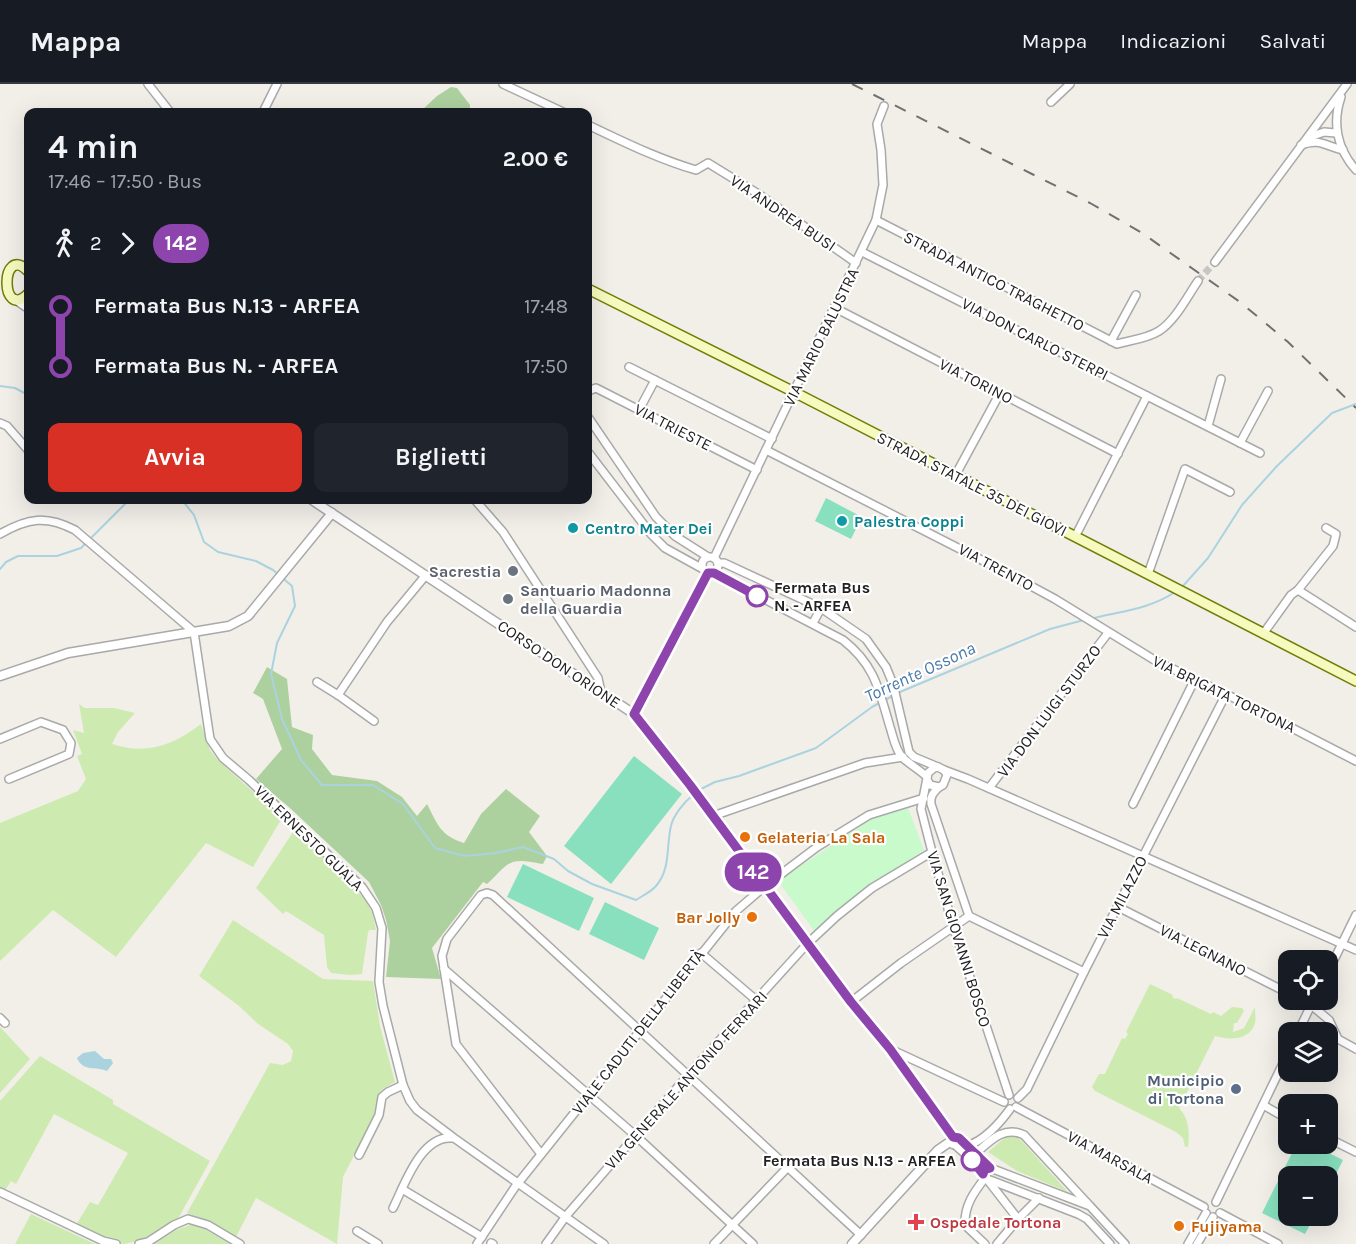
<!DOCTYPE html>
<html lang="it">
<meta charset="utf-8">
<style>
body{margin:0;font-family:Karla,sans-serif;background:#20242c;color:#f1f3f6;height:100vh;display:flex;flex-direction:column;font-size:22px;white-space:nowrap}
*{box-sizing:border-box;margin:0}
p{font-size:20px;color:#9ea1a6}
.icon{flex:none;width:33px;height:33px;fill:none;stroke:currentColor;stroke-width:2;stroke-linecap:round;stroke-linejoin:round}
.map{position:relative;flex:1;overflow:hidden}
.side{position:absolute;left:24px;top:24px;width:568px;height:396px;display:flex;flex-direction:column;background:#171b24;border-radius:12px;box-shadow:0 6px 24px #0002}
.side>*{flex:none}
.badge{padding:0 12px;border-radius:20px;font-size:21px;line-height:39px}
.controls{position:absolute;left:1278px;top:866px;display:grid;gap:12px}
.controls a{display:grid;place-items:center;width:60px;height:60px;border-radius:12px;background:#171b24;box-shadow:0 6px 24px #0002;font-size:30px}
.map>.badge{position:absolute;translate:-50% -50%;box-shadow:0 0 0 3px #fff}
.legs{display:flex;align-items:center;gap:9px;height:66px;padding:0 24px;font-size:20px}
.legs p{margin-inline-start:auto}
.headline{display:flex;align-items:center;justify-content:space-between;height:102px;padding:0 24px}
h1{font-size:33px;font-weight:700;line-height:45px}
.primary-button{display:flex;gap:12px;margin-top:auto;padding:12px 24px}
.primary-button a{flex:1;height:69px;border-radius:12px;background:#d93025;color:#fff;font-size:24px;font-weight:700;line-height:69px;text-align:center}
.primary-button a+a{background:#20242c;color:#f1f3f6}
ul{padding:0 24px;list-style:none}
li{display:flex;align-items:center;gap:21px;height:60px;font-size:22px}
li i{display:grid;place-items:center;width:9px;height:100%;margin:0 8px;background:currentColor}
li i::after{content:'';width:15px;height:15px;margin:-8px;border:4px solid;border-radius:50%;background:#171b24}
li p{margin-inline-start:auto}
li:first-child i{background:linear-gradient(#0000 50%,currentColor 0)}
li:last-child i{background:linear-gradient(currentColor 50%,#0000 0)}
header{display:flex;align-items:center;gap:36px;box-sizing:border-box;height:84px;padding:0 30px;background:#171b24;border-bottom:2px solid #363941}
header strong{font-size:28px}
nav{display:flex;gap:33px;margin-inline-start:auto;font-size:21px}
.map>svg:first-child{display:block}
.grass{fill:#cdebb0}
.forest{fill:#add19e}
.park{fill:#c8facc}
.pitch{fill:#88e0be}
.water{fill:#aad3df}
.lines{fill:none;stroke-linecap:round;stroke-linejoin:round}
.stream{stroke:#aad3df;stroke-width:2}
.minor-tunnel{stroke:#c8c6c1;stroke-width:7;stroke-dasharray:7 3.5;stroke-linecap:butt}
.minor-casing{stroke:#a9a9a9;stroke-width:10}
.tertiary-casing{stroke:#a9a9a9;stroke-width:11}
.secondary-casing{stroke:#707d05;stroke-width:12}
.minor{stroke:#fff;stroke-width:7}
.tertiary{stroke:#fff;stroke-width:8}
.secondary{stroke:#f7fabf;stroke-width:9}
.rail{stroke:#707070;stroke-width:2;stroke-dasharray:12 12;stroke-linecap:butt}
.line-1-casing{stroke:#fff;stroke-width:14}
.line-1{stroke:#8e44ad;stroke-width:9}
.culture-dot{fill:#0f9aa8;stroke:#fff;stroke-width:2}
.worship-dot{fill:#6b7280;stroke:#fff;stroke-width:2}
.stop-1-dot{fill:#fff;stroke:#8e44ad;stroke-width:3}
.food-dot{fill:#e8710a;stroke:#fff;stroke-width:2}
.service-dot{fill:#5c6f8a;stroke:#fff;stroke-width:2}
.health-dot{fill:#e0444e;stroke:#fff;stroke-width:2}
.labels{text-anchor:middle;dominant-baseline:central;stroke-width:4.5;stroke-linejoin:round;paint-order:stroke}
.street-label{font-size:16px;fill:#222;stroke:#fff}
.culture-label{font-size:16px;font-weight:bold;fill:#0d838f;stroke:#fff;text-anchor:start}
.worship-label{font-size:16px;font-weight:bold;fill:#5b616d;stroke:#fff;text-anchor:end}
.stop-label{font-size:16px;font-weight:bold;fill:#222;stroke:#fff;text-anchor:start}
.food-label{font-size:16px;font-weight:bold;fill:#c56008;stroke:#fff;text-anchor:start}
.service-label{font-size:16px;font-weight:bold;fill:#4e5e75;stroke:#fff;text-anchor:end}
.health-label{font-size:16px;font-weight:bold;fill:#be3a42;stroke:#fff;text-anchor:start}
.water-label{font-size:18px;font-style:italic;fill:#4a7aab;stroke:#fff}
</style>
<header>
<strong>Mappa</strong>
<nav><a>Mappa</a><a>Indicazioni</a><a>Salvati</a></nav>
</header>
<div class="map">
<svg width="1356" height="1160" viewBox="0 0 1356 1160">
<rect width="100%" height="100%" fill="#f2efe9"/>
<!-- grass -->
<g class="grass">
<path d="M79 620 85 624H114L135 629 118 648 112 660C146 671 172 662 201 640L210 666 218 676 282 734 253 783 206 759 116 873 53 826 0 877V739L78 707 86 695 77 672 82 670 73 646 84 649Z"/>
<path d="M295 745 364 814 372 828 376 846H369L368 849 362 890 350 891 331 889 327 883 324 851 286 827 283 830 256 804Z"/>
<path d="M233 836 323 895 373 897 380 942 395 998C370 1010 381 1014 372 1036L343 1093 337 1160 256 1114 236 1153 206 1136 187 1129 270 979 283 981 291 977 293 967 288 960 258 940 239 922 199 892Z"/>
<path d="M1150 900 1173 911 1172 913 1176 915 1177 914 1211 930 1213 928 1221 932 1232 923 1242 924 1244 927 1237 939H1234L1233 948 1244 944 1255 923C1255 928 1256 934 1255 939 1250 957 1229 956 1215 952L1179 1024C1189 1034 1190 1049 1188 1063H1185L1183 1054 1176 1048 1095 1007 1092 1003 1099 990H1105L1122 954 1125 955 1128 950 1126 948Z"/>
<path d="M0 943 30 975 0 1009Z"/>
<path d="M40 972 113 1016V1020L210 1077 179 1133 148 1155 124 1160 108 1157 76 1141 90 1118 98 1121 128 1069 54 1030 16 1100 11 1097 4 1108 0 1105V1017Z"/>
<path d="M1008 1051 1019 1054 1068 1108 1017 1087 988 1068Z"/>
<path d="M31 1130 95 1160H15Z"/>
<path d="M193 1140 201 1143 230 1160H153L176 1146Z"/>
</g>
<!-- forest -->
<g class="forest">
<path d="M451 3 457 4 470 21V25L466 28H420L437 12Z"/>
<path d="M267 583 287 595 292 643 313 651 312 665 332 691 377 697 402 713 417 732 427 720C438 741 440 751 464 759L481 730 506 705 540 732 529 748 547 772 543 780C508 773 511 777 487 800L483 798 432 864 441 895 386 893 390 857 386 836 381 821 369 798 291 725 256 695 282 665 263 615 253 609Z"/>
</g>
<!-- park -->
<path class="park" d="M908 724 924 766 870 802 815 848 778 797 871 735Z"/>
<!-- pitch -->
<g class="pitch">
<path d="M826 414 862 433 851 455 815 437Z"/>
<path d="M634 672 682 710 611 800 564 762Z"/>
<path d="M523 780 594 814 579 847 507 813Z"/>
<path d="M605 818 659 844 644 876 589 850Z"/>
<path d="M1297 1059H1309L1343 1076 1328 1106V1092H1288V1131H1315L1305 1150 1262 1129Z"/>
</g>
<!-- water -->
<path class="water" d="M95 967 104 975H111L113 979 107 987C95 982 83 988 77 974L83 969Z"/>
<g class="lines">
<!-- stream -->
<g class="stream">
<path d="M0 302 15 304 28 311"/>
<path d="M182 416 194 431 204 458 218 468 256 477 273 486 292 502 295 522 277 559 271 590 282 635 301 676 322 701H373L403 720 435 764 465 772 496 769 523 763 554 775 568 787 592 800 636 816C642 812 651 808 656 802 671 785 666 762 671 742 673 732 684 718 693 711"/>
<path d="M0 485 6 478 18 472H57L81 464 129 416"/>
<path d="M1182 503 1208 474 1242 421 1277 382 1332 329 1356 320"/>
<path d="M1090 535C1120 527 1148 526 1175 508"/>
<path d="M697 707 715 698 739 692 816 664 872 623 900 608 1050 545 1084 536"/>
</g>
<!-- minor-tunnel -->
<path class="minor-tunnel" d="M1198 197 1215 178"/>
<defs>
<g id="minor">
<path d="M148 0 170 28"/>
<path d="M503 0 563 28"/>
<path d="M1341 13C1332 39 1337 65 1356 86"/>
<path d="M1051 18 1070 0"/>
<path d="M263 28 277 0"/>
<path d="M588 41C624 58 658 75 696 86L708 79 760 111 856 179"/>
<path d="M1310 53 1324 48 1336 49"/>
<path d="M1301 61C1320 54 1325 62 1343 66"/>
<path d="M876 136 1117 260C1131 256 1146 255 1159 247 1175 237 1187 213 1198 197"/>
<path d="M862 168 1260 369"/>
<path d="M1215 178 1347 0"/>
<path d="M835 224 1118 370"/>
<path d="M1111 257 1136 211"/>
<path d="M629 283 772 355"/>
<path d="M588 307 596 304 757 386"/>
<path d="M639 326 655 296"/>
<path d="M588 333 656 433 675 452 708 473"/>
<path d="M0 339 7 342 28 366"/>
<path d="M1208 342 1221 295"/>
<path d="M1240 359 1268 307"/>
<path d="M766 366 1007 489 1055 515 1156 577 1226 610 1356 677"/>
<path d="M588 368 651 450 665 464 703 485"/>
<path d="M955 392 1000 309"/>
<path d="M475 416 503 448 598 594 601 608"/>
<path d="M0 450C28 434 46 431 75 446L194 548 210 655 223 674 249 696 362 803 376 824 382 844 379 898 383 922 403 1001 410 1017 417 1026 454 1054 604 1160"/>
<path d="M1075 453 1147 312"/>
<circle cx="710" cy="481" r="8"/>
<path d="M714 474 876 136 883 101 881 66 877 40 884 22"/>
<path d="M718 479H724L821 524 866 555 886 583 893 600 909 668 914 673 938 683"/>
<path d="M714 489 843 556C875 581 879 606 890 643 893 652 895 665 902 673 909 680 920 686 927 693"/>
<path d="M1148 490 1185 385 1230 408"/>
<path d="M1298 506 1356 543"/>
<path d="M813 539 821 524"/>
<path d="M1263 550 1291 511 1298 506 1333 462 1336 450 1326 444"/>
<path d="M317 598 338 611 374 637"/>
<path d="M338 611 387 538 426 491"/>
<path d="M634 630 708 489"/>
<path d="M0 655 41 638 63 646 71 659 69 670 9 695"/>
<path d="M944 686 968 695 1356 866"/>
<path d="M928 697 930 701 939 703 943 701 947 691 944 686 938 683 934 684 928 689 921 725 932 768 953 842 1009 1011"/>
<path d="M939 703C933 709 930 712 931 720L969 832"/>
<path d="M989 704 1108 549"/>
<path d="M1133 720 1195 595"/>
<path d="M713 732 865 679 903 673"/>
<path d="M1118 823 1288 909"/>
<path d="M701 869 756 916"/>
<path d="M444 885 636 1052 753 1160"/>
<path d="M1328 888 1356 831"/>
<path d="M1301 915 1311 921 1329 936 1338 955 1356 965"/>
<path d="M851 918 901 879 969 832 1084 888"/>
<path d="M0 934 5 939"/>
<path d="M1298 948 1314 915"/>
<path d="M890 965 1004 1018"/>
<path d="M1018 1014 1027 1005 1084 888 1226 610"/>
<path d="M1263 1021 1288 1035"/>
<path d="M1016 1023 1204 1123"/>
<path d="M1328 1054 1356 1068"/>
<path d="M960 1057 993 1085 1090 1122 1125 1160"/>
<path d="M955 1061 972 1076 1018 1135"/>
<path d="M966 1062C983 1058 1000 1039 1010 1025"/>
<path d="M541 1070 456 960 442 872 447 855 481 811 487 809 493 811 861 1151"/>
<path d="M975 1070C990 1057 1004 1041 1024 1051L1088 1120"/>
<path d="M359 1071 379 1031 382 1013 388 1008 403 1001"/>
<path d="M985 1094C974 1108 964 1122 965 1141L985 1160"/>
<path d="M990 1096 1078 1130 1087 1135 1110 1160"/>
<path d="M402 1105 482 1153"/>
<path d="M0 1108 103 1157 116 1160"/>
<path d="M1216 1118 1288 969"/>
<path d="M393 1124C404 1102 421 1051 452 1054"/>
<path d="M1220 1129 1278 1160"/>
<path d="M357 1147 378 1160"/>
<path d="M491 1159 493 1160"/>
<path d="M139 1160 148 1158 174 1141 188 1135 208 1141 240 1160"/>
<path d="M477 1160 515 1103 736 827 764 803 817 763 869 731 924 714"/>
<path d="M546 1160 566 1132 689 990 807 860 837 832 872 804 932 768"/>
<path d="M714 1160 787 1084"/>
<path d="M997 1160 1018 1135 1039 1114"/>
<path d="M1188 1160 1206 1129"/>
<path d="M1197 1160 1213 1133"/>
</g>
<g id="tertiary">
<path d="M15 215 28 224"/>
<path d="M312 416 634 630 690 701 851 918 890 965 953 1053V1060L959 1059V1054L953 1053"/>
<path d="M0 592 68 569 229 542 248 532 332 429"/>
<path d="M852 1160 938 1066 951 1057"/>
</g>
<g id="secondary">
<path d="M28 187C0 159 0 238 28 210"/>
<path d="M588 205 794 308 1356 597"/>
</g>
</defs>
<!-- minor casing -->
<use href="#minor" class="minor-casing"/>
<!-- tertiary casing -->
<use href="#tertiary" class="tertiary-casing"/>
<!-- secondary casing -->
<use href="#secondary" class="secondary-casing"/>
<!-- minor -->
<use href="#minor" class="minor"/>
<!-- tertiary -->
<use href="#tertiary" class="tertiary"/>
<!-- secondary -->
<use href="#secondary" class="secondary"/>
<!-- rail -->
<path class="rail" d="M852 0 1090 119 1142 149 1240 218 1288 258 1356 324"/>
</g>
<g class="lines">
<defs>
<path id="line-1" d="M757 512 714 489H708L634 630 690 701 851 918 890 965 953 1053 959 1054 990 1084 985 1085 983 1090 972 1076"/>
</defs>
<!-- line-1 casing -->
<use href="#line-1" class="line-1-casing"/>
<!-- line-1 -->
<use href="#line-1" class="line-1"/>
</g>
<!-- markers -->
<g class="culture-dot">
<circle cx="842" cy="437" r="6"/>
<circle cx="573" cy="444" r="6"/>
</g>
<g class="worship-dot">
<circle cx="513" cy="487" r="6"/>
<circle cx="508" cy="515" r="6"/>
</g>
<g class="stop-1-dot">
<circle cx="757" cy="512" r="10"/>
<circle cx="972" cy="1076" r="10"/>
</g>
<g class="food-dot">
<circle cx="745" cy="753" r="6"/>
<circle cx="752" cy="833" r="6"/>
<circle cx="1179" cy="1142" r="6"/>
</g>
<circle class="service-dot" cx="1236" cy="1005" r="6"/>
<path class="health-dot" d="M913 1129h6v6h6v6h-6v6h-6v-6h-6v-6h6z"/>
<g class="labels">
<!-- street labels -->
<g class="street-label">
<text transform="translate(783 129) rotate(34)">VIA ANDREA BUSI</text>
<text transform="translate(994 197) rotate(27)">STRADA ANTICO TRAGHETTO</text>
<text transform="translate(821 253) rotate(-64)">VIA MARIO BALUSTRA</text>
<text transform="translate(1035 255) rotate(27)">VIA DON CARLO STERPI</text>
<text transform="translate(976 297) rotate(27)">VIA TORINO</text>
<text transform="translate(673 343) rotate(27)">VIA TRIESTE</text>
<text transform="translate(972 400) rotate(27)">STRADA STATALE 35 DEI GIOVI</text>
<text transform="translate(996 483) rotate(28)">VIA TRENTO</text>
<text transform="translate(559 580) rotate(34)">CORSO DON ORIONE</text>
<text transform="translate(1224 610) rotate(26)">VIA BRIGATA TORTONA</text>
<text transform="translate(1049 627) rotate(-53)">VIA DON LUIGI STURZO</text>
<text transform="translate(309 754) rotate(44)">VIA ERNESTO GUALA</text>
<text transform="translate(1122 813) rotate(-63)">VIA MILAZZO</text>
<text transform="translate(959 855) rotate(73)">VIA SAN GIOVANNI BOSCO</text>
<text transform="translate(1203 866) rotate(27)">VIA LEGNANO</text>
<text transform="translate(638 948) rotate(-52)">VIALE CADUTI DELLA LIBERTÀ</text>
<text transform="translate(686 996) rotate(-48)">VIA GENERALE ANTONIO FERRARI</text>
<text transform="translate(1110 1073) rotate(28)">VIA MARSALA</text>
</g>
<!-- culture labels -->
<g class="culture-label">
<text x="854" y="437">Palestra Coppi</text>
<text x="585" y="444">Centro Mater Dei</text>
</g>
<!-- worship labels -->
<g class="worship-label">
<text x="501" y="487">Sacrestia</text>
<text x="520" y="506" text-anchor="start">Santuario Madonna<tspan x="520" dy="18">della Guardia</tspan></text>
</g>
<!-- stop labels -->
<g class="stop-label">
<text x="774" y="503">Fermata Bus<tspan x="774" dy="18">N. - ARFEA</tspan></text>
<text x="956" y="1076" text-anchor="end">Fermata Bus N.13 - ARFEA</text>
</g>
<!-- food labels -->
<g class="food-label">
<text x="757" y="753">Gelateria La Sala</text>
<text x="740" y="833" text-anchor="end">Bar Jolly</text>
<text x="1191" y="1142">Fujiyama</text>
</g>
<!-- service labels -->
<g class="service-label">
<text x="1224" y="996">Municipio<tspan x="1224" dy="18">di Tortona</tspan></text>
</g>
<!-- health labels -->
<g class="health-label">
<text x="930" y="1138">Ospedale Tortona</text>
</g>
<!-- water labels -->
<g class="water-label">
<text transform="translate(920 588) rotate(-25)">Torrente Ossona</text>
</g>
</g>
</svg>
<div class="controls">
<a><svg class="icon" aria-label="locate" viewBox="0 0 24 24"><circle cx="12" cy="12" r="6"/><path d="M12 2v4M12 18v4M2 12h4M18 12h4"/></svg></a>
<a><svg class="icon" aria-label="layers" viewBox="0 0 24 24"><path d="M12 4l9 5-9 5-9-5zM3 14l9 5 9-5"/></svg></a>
<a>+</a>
<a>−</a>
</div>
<b class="badge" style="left:753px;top:788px;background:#8e44ad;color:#fff">142</b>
<section class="side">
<div class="headline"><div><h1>4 min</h1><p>17:46 – 17:50 · Bus</p></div><b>2.00 €</b></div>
<div class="legs"><svg class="icon" aria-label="walk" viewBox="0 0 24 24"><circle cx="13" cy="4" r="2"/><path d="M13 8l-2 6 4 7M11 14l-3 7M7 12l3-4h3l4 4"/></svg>2<svg class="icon" aria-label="forward" viewBox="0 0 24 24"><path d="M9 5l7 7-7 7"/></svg><b class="badge" style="background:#8e44ad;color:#fff">142</b></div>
<ul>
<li><i style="color:#8e44ad"></i><b>Fermata Bus N.13 - ARFEA</b><p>17:48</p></li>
<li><i style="color:#8e44ad"></i><b>Fermata Bus N. - ARFEA</b><p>17:50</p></li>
</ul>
<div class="primary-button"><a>Avvia</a><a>Biglietti</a></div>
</section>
</div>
